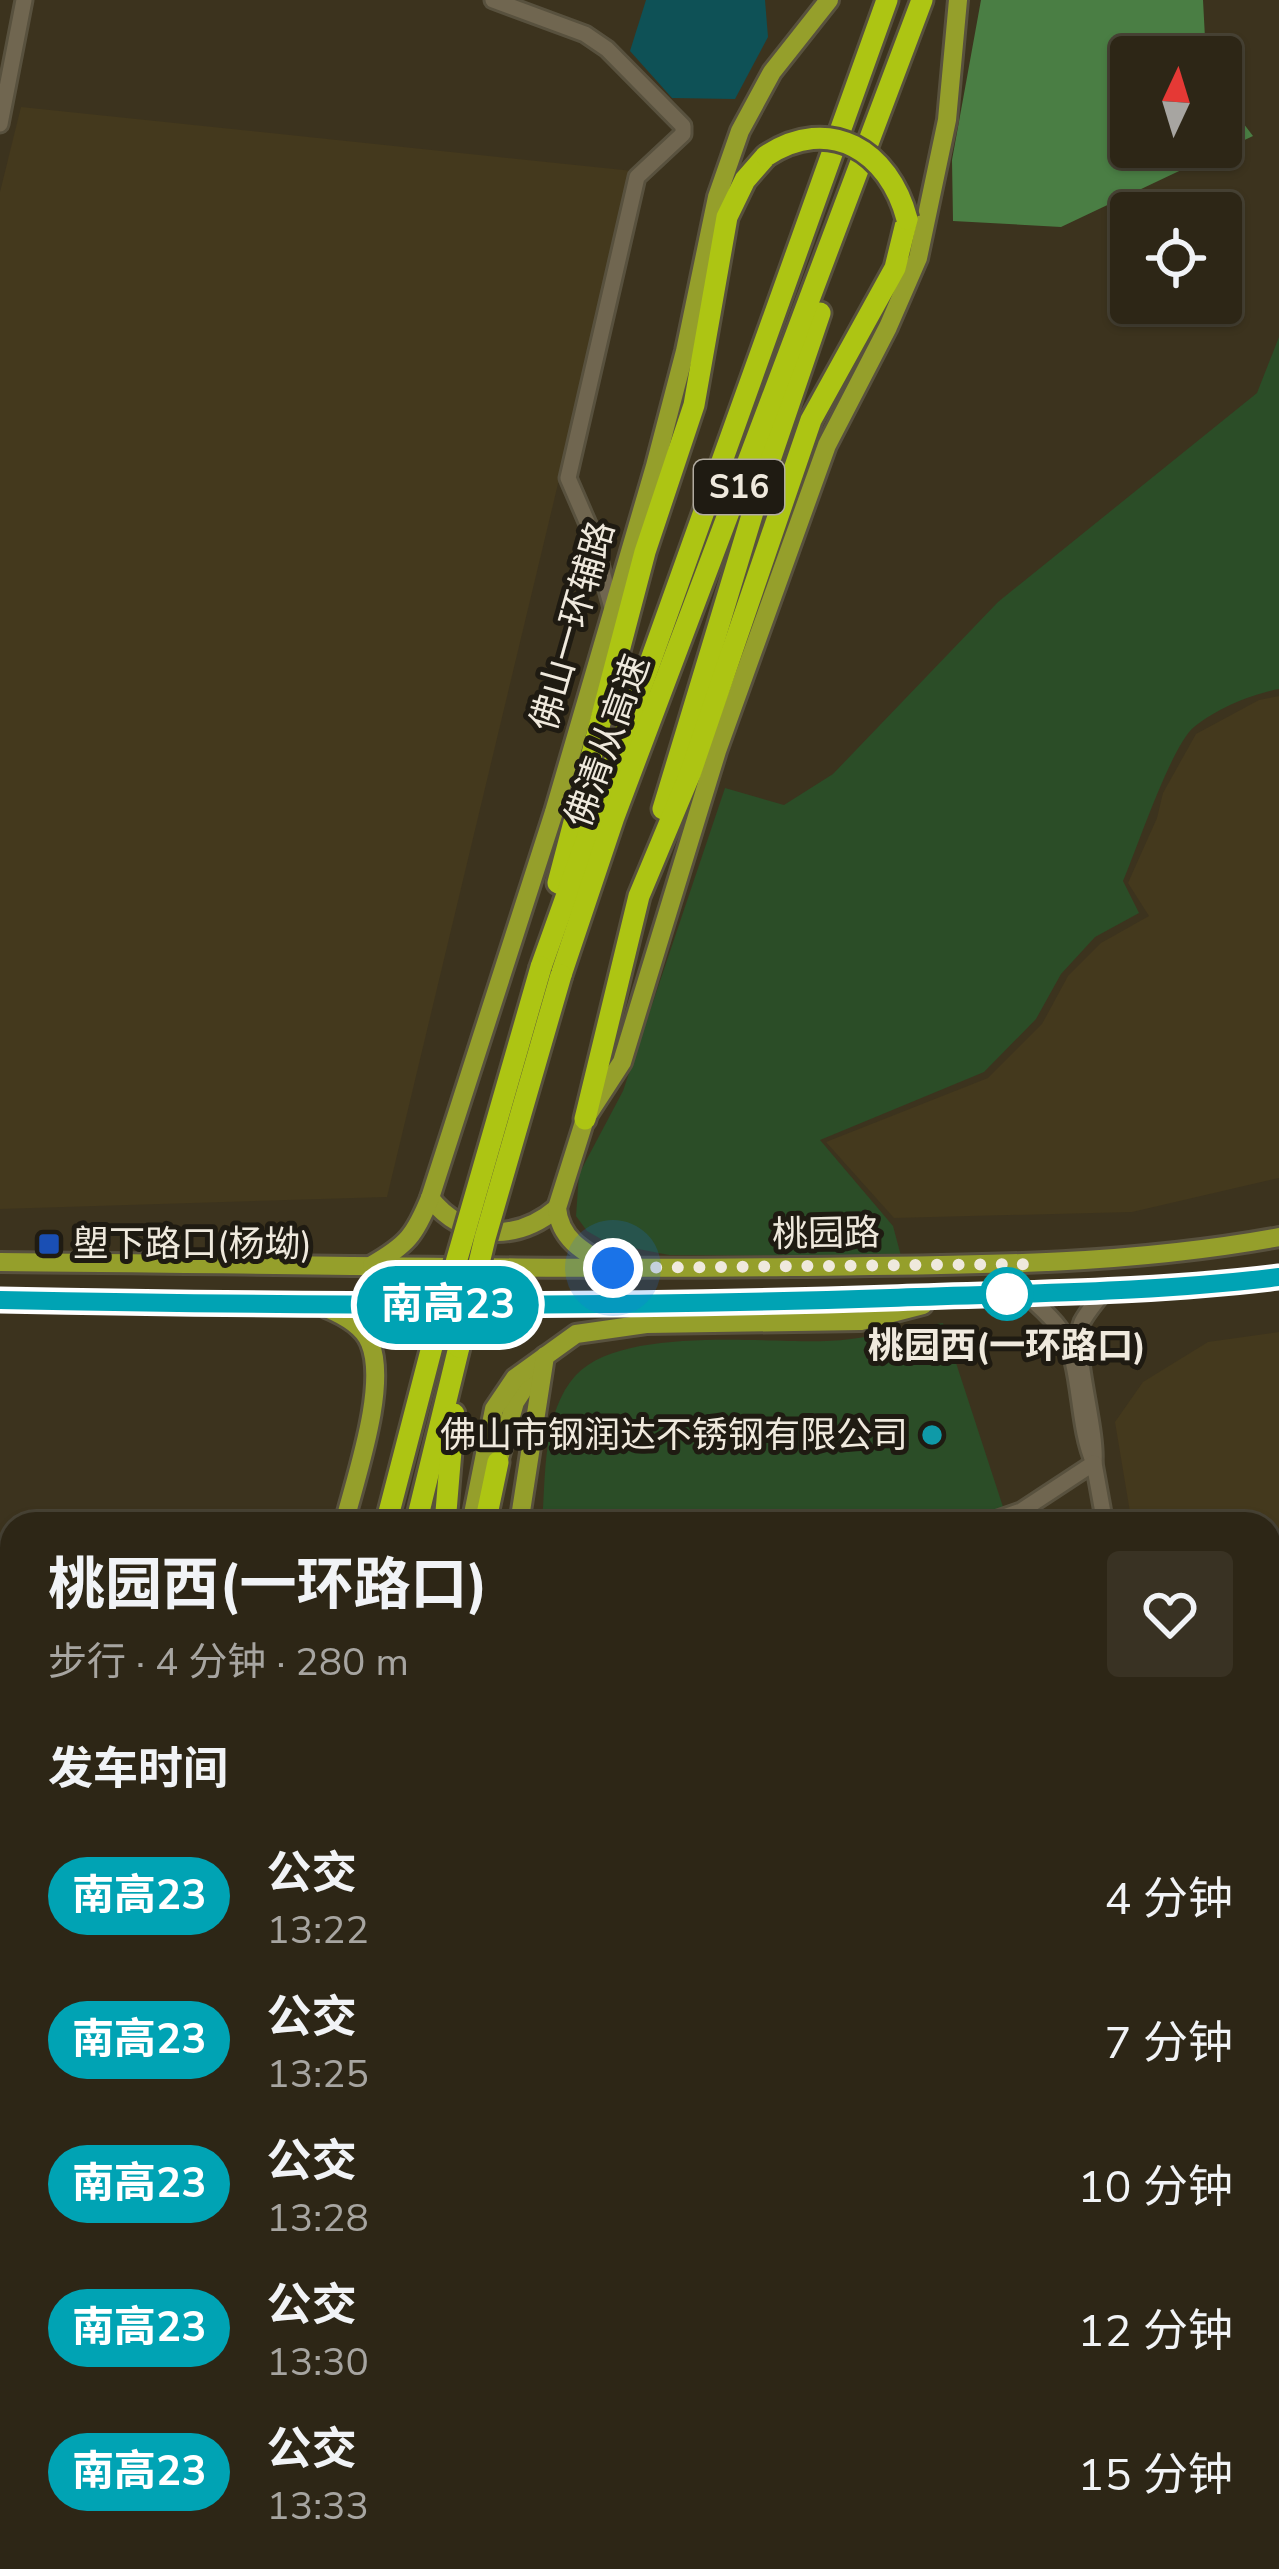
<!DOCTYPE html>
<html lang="zh">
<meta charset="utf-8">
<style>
body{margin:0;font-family:"Nunito Sans","Noto Sans SC",sans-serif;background:#393223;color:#f1f3f6;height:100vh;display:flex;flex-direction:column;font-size:45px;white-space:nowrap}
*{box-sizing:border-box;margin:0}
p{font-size:39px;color:#a7a5a1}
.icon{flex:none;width:66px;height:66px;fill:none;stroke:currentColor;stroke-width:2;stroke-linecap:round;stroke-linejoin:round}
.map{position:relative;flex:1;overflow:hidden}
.drawer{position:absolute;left:0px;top:1512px;width:1281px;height:1059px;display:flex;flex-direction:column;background:#2d2616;border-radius:36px 36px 0 0;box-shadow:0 3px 9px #0004,0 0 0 3px #484335}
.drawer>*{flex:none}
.badge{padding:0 24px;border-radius:39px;font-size:42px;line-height:78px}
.needle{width:78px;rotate:4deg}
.fabs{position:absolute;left:1110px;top:36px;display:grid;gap:24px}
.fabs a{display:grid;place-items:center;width:132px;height:132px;border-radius:12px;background:#2d2616;box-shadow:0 3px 9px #0004,0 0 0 3px #484335;font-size:60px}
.you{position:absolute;width:60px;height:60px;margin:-30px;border:9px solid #fff;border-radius:50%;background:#1a73e8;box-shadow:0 0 0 18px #1a73e833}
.map>.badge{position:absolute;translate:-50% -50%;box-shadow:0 0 0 6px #fff}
h2{padding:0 48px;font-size:45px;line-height:108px}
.round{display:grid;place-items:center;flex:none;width:126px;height:126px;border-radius:12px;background:#393223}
.overview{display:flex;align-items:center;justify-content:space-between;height:204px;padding:0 48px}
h1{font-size:57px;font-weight:700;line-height:90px}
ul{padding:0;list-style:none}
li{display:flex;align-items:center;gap:36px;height:144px;padding:0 48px}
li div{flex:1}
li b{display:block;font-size:45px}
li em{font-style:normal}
li .badge{min-width:132px;font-weight:700;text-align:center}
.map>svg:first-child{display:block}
.built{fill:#44391d}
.green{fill:#2b4d27}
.forest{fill:#4a7e44}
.water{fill:#0e5156}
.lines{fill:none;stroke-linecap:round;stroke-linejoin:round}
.minor-casing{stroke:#58513e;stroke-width:21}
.major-casing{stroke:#58513e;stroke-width:24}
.highway-casing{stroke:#58513e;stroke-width:27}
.minor{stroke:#706650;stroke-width:15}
.major{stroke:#959f2b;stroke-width:18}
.highway{stroke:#adc513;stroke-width:21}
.highway-bridge-casing{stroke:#58513e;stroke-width:27;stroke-linecap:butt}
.highway-bridge{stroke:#adc513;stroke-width:21}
.line-casing{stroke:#fff;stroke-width:27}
.line{stroke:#00a3b4;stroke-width:18}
.walk{stroke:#efe9dd;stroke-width:12;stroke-dasharray:0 21.6}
.transit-dot{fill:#1a4fb4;stroke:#1f1b12;stroke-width:4.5}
.stop-dot{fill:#fff;stroke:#00a3b4;stroke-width:6}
.culture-dot{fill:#0f9aa8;stroke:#1f1b12;stroke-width:4.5}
.labels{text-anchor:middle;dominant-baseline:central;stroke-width:10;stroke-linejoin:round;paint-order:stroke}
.shield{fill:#1f1b12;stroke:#b1aba0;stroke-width:3}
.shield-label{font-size:33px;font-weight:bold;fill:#efe9dd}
.street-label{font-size:36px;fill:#efe9dd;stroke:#1f1b12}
.poi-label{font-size:36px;fill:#efe9dd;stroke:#1f1b12;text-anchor:start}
.stop-label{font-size:36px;font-weight:bold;fill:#efe9dd;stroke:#1f1b12}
</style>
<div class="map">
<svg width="1279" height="2569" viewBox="0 0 1279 2569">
<rect width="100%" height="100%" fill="#3c331e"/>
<!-- built -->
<g class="built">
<path d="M21 107 633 171 387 1197 0 1209V192Z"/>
<path d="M1279 696V1178L1132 1212 894 1218 826 1142 988 1078 1042 1024 1068 976 1101 943 1149 916 1128 883 1157 818 1163 793 1196 734 1259 700Z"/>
<path d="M1279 1332V1597L1269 1599V1524H1132L1115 1422 1143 1382 1208 1342Z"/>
</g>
<!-- green -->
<g class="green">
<path d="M1279 337V689C1251 694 1216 709 1194 727 1171 746 1137 849 1123 881L1139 913 1095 937 1061 974 1036 1019 984 1072 820 1140 893 1226 901 1256 669 1255 608 1243 587 1231 576 1216 579 1174 623 1091 725 788 784 805 833 774 998 602 1257 393Z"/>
<path d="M943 1323 1005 1513 968 1524H542C546 1477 542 1412 576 1375 622 1326 762 1343 826 1341 864 1340 905 1328 943 1323Z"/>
<path d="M389 2559H503L515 2569H394Z"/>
</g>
<!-- forest -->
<g class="forest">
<path d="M981 0H1203L1206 57H1131V147H1221V94L1253 136 1061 227 953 221 952 160Z"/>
<path d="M12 1933V2208L7 2227 0 2226V1934Z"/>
<path d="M1269 2106 1279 2112V2330L1269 2336Z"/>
<path d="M0 2242 12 2243V2559H185L184 2569H0Z"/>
</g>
<!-- water -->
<g class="water">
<path d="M646 0H765L768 37 735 99 672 98 630 51Z"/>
<path d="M1279 2373V2569H554L543 2559H1269V2379Z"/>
</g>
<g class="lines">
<defs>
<g id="minor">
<path d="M493 0 585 34 607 49 683 126V134L637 177 568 478 591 531 612 608"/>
<path d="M0 124 24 0"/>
<path d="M1026 1294C1037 1305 1051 1316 1060 1329 1083 1364 1076 1423 1094 1463 1097 1427 1071 1348 1082 1322 1087 1312 1097 1301 1104 1291"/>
<path d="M984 1524 1021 1511 1094 1463 1105 1524"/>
<path d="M0 1809 12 1808"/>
<path d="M1269 2036 1279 2041"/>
<path d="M0 2234 12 2235"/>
</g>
<g id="major">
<path d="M430 1198C464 1241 517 1242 557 1208"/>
<path d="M0 1262C263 1264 527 1270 790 1267 954 1265 1117 1267 1279 1237"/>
<path d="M372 1265C407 1245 415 1235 430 1198L554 812 655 466 685 351 717 197 740 131 772 72 829 0"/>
<path d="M612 1268C586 1253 560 1241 557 1208L585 1119 622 1062 717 751 827 445 888 327 918 258 947 120 958 0"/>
<path d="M0 1300C293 1306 587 1308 880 1298 1014 1294 1147 1293 1279 1277"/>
<path d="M326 1308C343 1315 363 1325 370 1343 388 1386 355 1479 344 1524"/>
<path d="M498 1462 515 1402 539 1365"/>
<path d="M471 1524 494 1409 515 1378 576 1334 646 1324 861 1321 923 1305"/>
<path d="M519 1524 545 1356"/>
<path d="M378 2559 382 2569"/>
<path d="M204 2569 205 2559"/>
</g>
<g id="highway">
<path d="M663 809 759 492 820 313"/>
<path d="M558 883 645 552 694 405 727 217 745 180 766 156"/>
<path d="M541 967 887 0"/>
<path d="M561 975 614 817 922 0"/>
<path d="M585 1119 639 896 690 774 811 420 895 268 907 219"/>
<path d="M386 1524 434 1339"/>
<path d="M416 1524 459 1347"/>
<path d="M445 1524 454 1414"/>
<path d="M485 1524 498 1462"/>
<path d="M322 2559 323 2569"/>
<path d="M346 2559 349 2569"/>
<path d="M242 2569 244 2559"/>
<path d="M277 2569 278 2559"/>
<path d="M294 2569 296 2559"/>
</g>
</defs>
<!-- minor casing -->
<use href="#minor" class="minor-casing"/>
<!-- major casing -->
<use href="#major" class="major-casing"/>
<!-- highway casing -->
<use href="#highway" class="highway-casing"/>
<!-- minor -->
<use href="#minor" class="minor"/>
<!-- major -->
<use href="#major" class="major"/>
<!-- highway -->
<use href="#highway" class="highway"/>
<defs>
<g id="highway-bridge">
<path d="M766 156C830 114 889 151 907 219"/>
<path d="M434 1339 541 967"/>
<path d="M459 1347 485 1238 561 975"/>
</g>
</defs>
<!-- highway-bridge casing -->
<use href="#highway-bridge" class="highway-bridge-casing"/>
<!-- highway-bridge -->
<use href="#highway-bridge" class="highway-bridge"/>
</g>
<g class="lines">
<defs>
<path id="line" d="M0 1300C296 1306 593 1308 890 1298 1020 1293 1150 1293 1279 1277"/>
</defs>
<!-- line casing -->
<use href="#line" class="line-casing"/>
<!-- line -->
<use href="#line" class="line"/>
<!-- walk -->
<path class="walk" d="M613 1268 1023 1264 1007 1294"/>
</g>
<!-- markers -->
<rect class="transit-dot" x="37" y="1232" width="24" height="24" rx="6"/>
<circle class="stop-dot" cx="1007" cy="1294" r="24"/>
<circle class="culture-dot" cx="932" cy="1435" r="12"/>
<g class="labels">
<!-- shield labels -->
<rect class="shield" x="694" y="460" width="90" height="54" rx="9"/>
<g class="shield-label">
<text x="739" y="487">S16</text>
</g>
<!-- street labels -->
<g class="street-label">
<text transform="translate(573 626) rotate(-74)">佛山一环辅路</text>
<text transform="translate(608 741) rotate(-70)">佛清从高速</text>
<text transform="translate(826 1234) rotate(-1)">桃园路</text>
</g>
<!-- poi labels -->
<g class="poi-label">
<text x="73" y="1244">塱下路口(杨坳)</text>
<text x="908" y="1435" text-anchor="end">佛山市钢润达不锈钢有限公司</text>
</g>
<!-- stop labels -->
<g class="stop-label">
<text x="1007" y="1346">桃园西(一环路口)</text>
</g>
</g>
</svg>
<div class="fabs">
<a><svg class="needle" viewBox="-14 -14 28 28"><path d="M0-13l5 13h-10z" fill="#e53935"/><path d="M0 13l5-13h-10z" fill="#a7a5a1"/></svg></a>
<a><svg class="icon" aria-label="locate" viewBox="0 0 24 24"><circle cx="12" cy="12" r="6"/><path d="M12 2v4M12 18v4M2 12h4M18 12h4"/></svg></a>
</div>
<div class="you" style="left:613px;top:1268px"></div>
<b class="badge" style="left:448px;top:1305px;background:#00a3b4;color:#fff">南高23</b>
<section class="drawer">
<div class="overview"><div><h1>桃园西(一环路口)</h1><p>步行 · 4 分钟 · 280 m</p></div><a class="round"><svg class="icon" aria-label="heart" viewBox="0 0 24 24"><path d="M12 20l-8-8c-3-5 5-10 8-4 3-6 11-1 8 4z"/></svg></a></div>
<h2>发车时间</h2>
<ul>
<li><span class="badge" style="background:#00a3b4;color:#fff">南高23</span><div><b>公交</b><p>13:22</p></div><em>4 分钟</em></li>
<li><span class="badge" style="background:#00a3b4;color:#fff">南高23</span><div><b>公交</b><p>13:25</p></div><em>7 分钟</em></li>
<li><span class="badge" style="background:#00a3b4;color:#fff">南高23</span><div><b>公交</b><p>13:28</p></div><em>10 分钟</em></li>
<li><span class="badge" style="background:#00a3b4;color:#fff">南高23</span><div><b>公交</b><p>13:30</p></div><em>12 分钟</em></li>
<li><span class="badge" style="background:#00a3b4;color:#fff">南高23</span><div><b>公交</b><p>13:33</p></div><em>15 分钟</em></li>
</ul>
</section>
</div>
